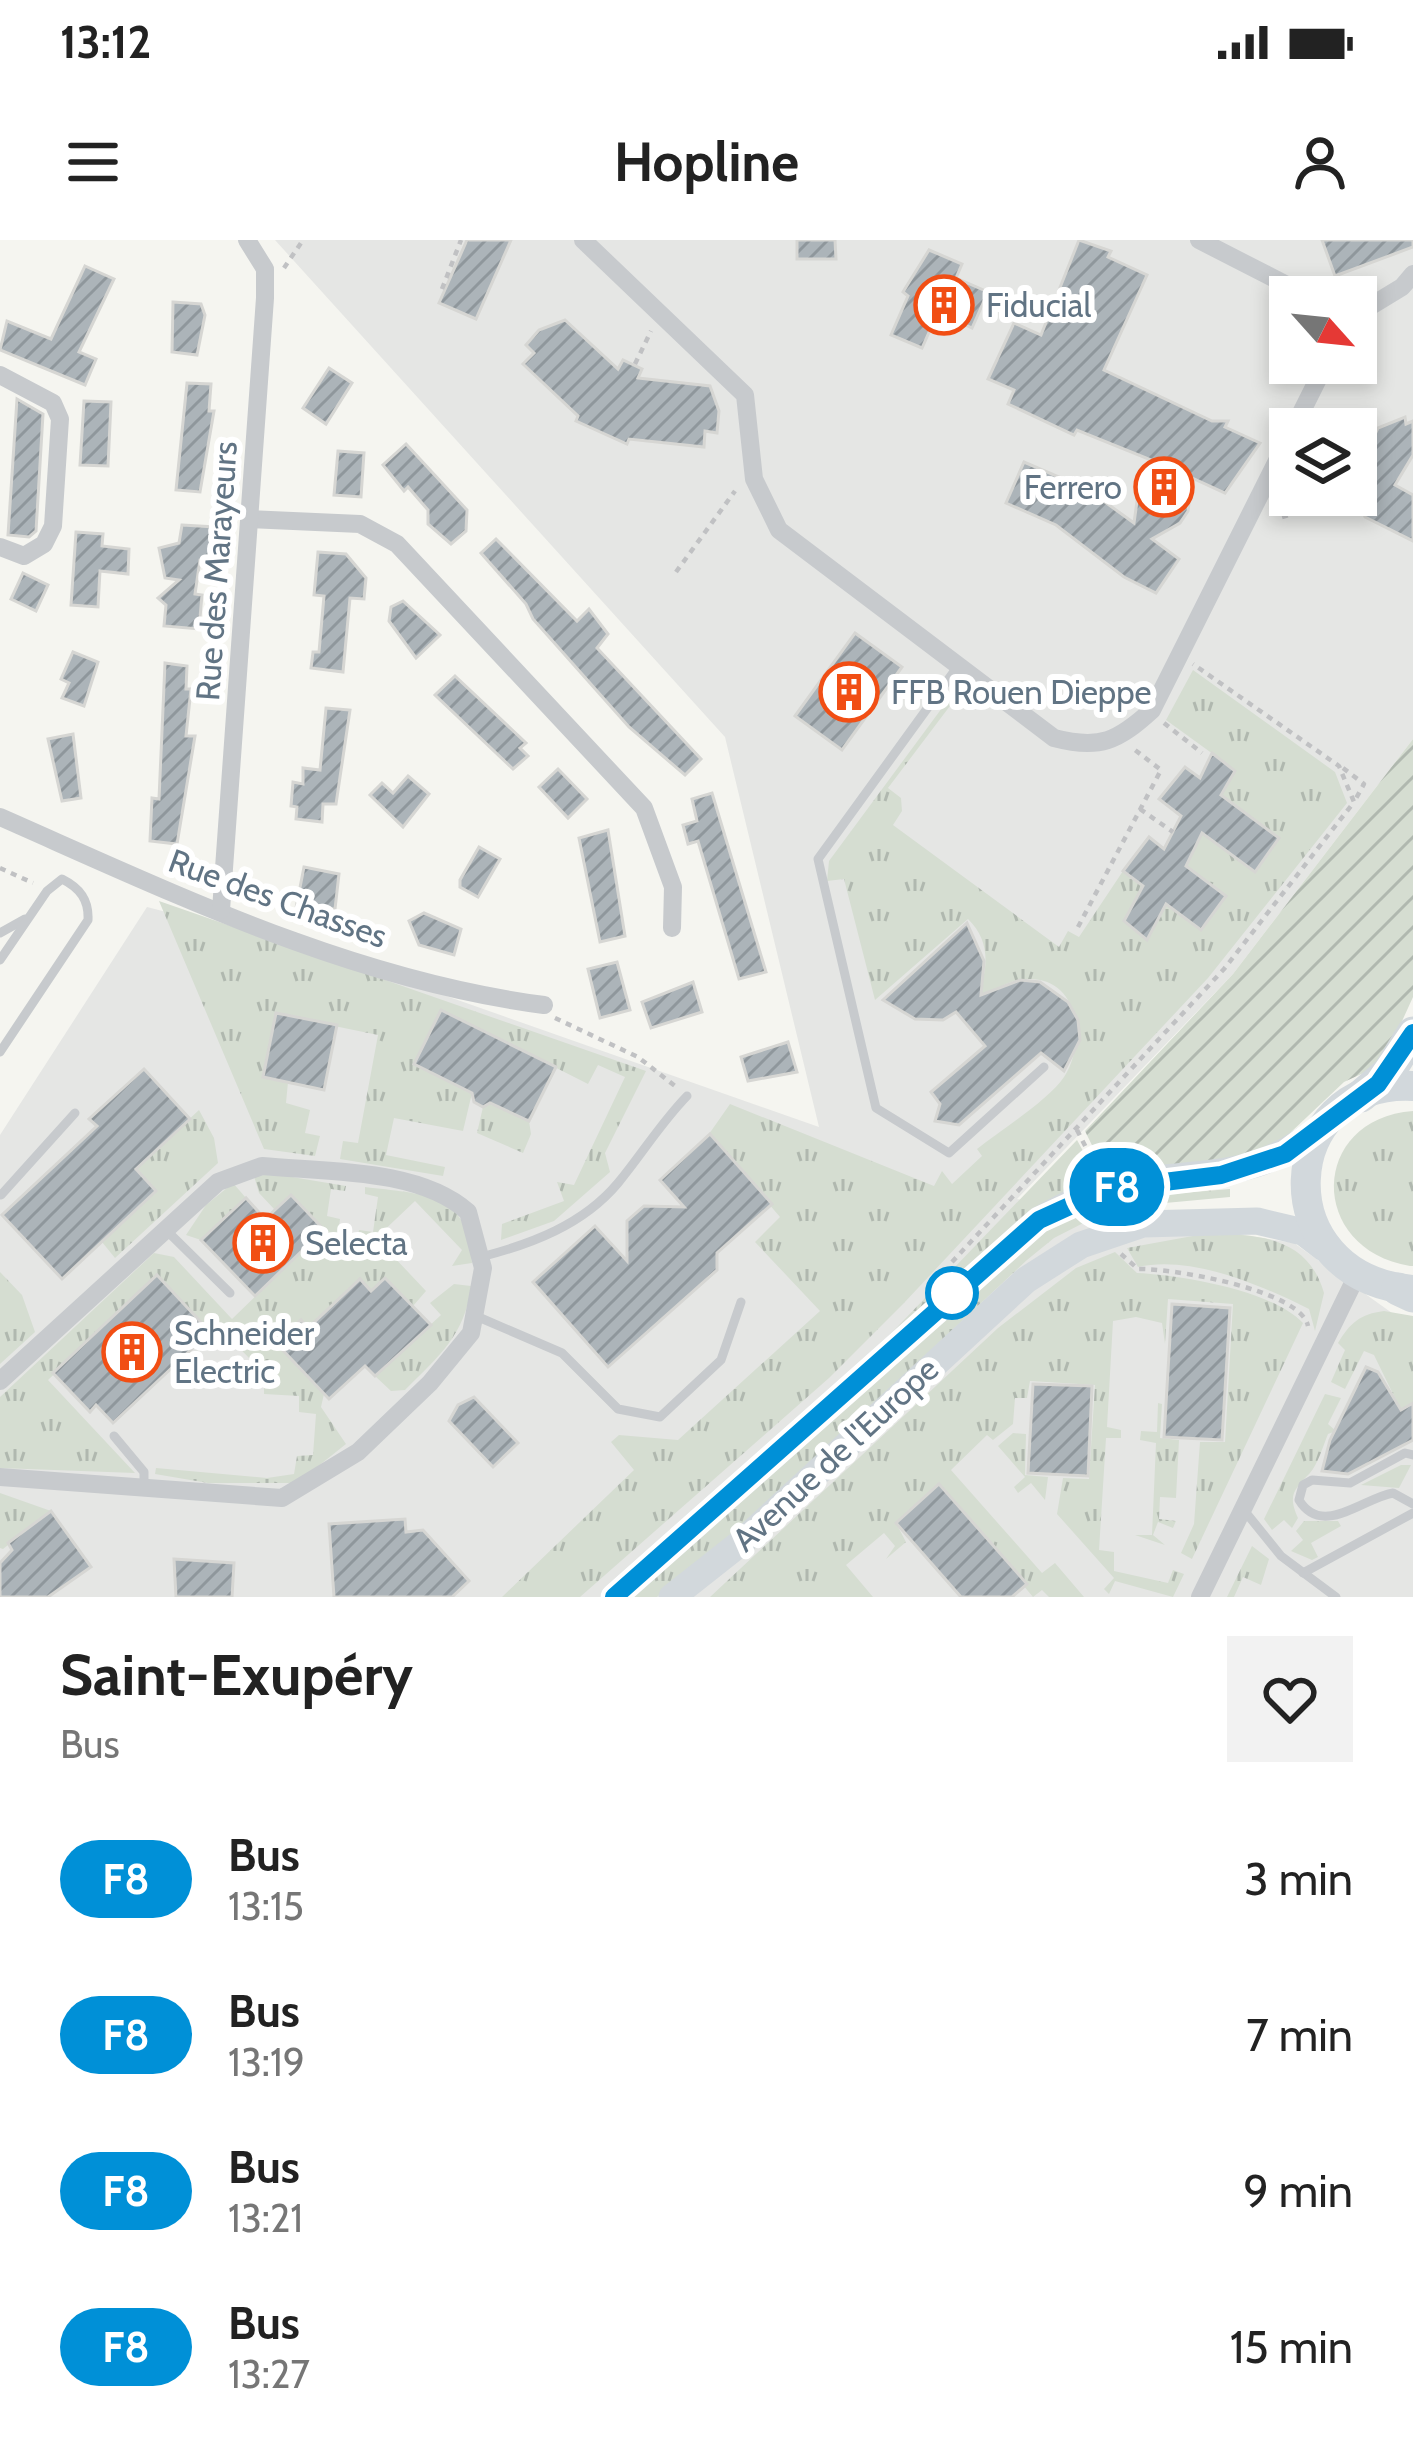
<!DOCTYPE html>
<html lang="fr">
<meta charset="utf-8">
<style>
body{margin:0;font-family:Cabin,sans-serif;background:#f2f2f2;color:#222;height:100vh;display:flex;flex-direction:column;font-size:45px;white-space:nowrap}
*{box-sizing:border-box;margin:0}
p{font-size:39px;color:#767676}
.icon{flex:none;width:66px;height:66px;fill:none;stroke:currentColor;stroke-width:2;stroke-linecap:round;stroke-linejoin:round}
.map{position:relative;height:1357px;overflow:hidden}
.side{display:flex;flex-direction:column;background:#fff;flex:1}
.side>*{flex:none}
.badge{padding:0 24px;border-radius:39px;font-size:42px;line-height:78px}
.needle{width:78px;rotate:117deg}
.fabs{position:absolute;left:1269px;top:36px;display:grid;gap:24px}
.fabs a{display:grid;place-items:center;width:108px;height:108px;border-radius:0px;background:#fff;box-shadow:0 6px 18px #0003;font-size:60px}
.map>.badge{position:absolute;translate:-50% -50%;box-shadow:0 0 0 6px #fff}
.round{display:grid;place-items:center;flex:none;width:126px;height:126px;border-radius:0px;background:#f2f2f2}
.head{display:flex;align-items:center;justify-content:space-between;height:204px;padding:0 60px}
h1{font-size:57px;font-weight:700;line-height:90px}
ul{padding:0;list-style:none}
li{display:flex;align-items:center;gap:36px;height:156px;padding:0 60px}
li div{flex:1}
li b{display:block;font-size:45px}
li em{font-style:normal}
li .badge{min-width:132px;font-weight:700;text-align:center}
.status{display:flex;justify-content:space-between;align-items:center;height:84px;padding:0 60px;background:#fff;direction:ltr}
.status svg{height:33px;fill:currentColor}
header{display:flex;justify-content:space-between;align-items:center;height:156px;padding:0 60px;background:#fff;font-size:54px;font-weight:700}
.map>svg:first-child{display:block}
.built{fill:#e5e6e4;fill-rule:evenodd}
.grass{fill:url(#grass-tufts)}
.garden{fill:url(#garden-furrows)}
.building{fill:url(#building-hatch);stroke:#d6d6d3;stroke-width:3}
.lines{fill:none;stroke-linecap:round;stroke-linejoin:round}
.path{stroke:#c0c1c3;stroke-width:4.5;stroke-dasharray:6 6;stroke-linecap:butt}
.service{stroke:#c7cacd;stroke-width:9}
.minor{stroke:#c7cacd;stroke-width:18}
.secondary{stroke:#d2d8dc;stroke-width:27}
.primary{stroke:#d2d8dc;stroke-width:30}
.trunk{stroke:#d2d8dc;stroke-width:33}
.line-casing{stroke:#fff;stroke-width:27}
.line{stroke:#0090d7;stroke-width:18}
.stop-dot{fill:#fff;stroke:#0090d7;stroke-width:6}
.labels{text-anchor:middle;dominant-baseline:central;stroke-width:12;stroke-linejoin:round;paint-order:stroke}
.poi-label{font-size:33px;fill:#617484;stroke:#fff;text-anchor:start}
.street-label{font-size:33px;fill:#617484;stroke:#fff}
</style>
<div class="status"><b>13:12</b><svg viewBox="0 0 49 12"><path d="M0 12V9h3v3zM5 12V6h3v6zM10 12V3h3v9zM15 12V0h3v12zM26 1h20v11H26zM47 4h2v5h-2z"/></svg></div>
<header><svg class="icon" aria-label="menu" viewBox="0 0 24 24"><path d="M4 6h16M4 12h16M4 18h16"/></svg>Hopline<svg class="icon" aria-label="person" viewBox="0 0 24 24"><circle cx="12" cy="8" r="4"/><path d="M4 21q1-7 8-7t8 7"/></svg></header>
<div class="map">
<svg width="1413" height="1357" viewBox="0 0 1413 1357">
<defs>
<pattern id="grass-tufts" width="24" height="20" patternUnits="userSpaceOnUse" patternTransform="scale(3)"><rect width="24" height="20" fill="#d5ddd1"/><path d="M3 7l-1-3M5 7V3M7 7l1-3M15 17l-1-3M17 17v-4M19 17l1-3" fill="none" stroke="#b0b8af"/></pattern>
<pattern id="garden-furrows" width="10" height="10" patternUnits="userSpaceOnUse" patternTransform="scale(3)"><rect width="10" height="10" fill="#d5ddd1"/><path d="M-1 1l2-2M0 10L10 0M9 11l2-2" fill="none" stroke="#b0b8af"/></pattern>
<pattern id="building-hatch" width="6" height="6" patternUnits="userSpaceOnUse" patternTransform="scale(3)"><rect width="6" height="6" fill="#acb4b9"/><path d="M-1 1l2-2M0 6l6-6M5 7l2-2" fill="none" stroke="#8f979c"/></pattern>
</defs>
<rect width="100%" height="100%" fill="#f5f5f0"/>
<!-- built -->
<path class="built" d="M275 0H1413V499L1233 734 1017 959 1294 1003 1413 1088V1357H0V895L147 667 324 713 819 887 725 497ZM1290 57H1356V123H1290ZM1290 189H1356V255H1290Z"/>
<!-- grass -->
<g class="grass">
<path d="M1193 430 1335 532 1347 563 1208 738 904 1063 829 1138 580 1357H502L634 1230 611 1202 619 1195 678 1200 820 1071 755 1002 780 977 709 894 730 864 934 946 942 931 952 944 982 916 977 909C999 891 1049 860 1064 837 1087 803 1081 730 1018 740 1003 743 990 754 976 759 988 732 992 702 968 679L875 760 844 639 827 641 829 621 956 449 962 450 888 548 901 558 902 571 893 585 1059 707 1068 691 1079 697 1123 631 1143 646 1147 699 1202 593 1254 631 1279 598 1221 555 1235 530 1166 480Z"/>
<path d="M159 661 646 831 605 913 610 932 554 981 501 1000 502 984 564 961 557 942 574 945 625 837 598 825 588 844 442 770 414 824 472 853 463 891 394 878 386 915 445 927 443 936 340 919 343 901 358 903 378 795 276 774 263 836 288 842 286 863 310 870 305 893 320 896 315 916 264 909Z"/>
<path d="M492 863 529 881 531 894 523 913 477 893 483 867Z"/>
<path d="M199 870 214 898 218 923 115 1018 102 1002 156 951 136 929Z"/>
<path d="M1413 871V1026H1410C1307 1009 1309 879 1413 871Z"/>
<path d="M1077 900 1100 942 599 1357 877 1108Z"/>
<path d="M274 934 346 946 345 951 331 949 327 976 340 979 337 1003 356 1006 359 990 373 992 378 957 365 954V947C421 954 471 952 472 1023L452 1026 462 1010 415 961 376 998 426 1051 413 1066 385 1038 371 1051 360 1039 308 1088 301 1081 277 1104 324 1154 321 1167 346 1204 297 1243H208L155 1234 156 1228 267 1238 294 1234 297 1216 313 1215 316 1174 299 1172V1156L264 1154V1130L246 1127 250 1119 222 1090 210 1092 157 1036 48 1140 135 1233 0 1228V1157L154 1013 174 1017 232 1079 307 1006 313 1011 329 995 291 955 275 970 259 953 254 936Z"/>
<path d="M233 943 246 958 201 1000 186 995 206 965Z"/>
<path d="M1230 949V957L1122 967 1120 958Z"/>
<path d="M1097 963 1101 974 1054 998 1027 1020 773 1258 657 1357H624L1019 1005Z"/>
<path d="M1209 993C1260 995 1308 997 1324 1053L1315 1091 1309 1069C1261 1045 1191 1015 1138 1027L1127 1008Z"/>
<path d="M1115 1012 1137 1033C1180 1035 1272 1050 1303 1083L1192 1319 1181 1313 1194 1284 1200 1202H1225L1233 1064 1168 1059 1165 1104 1162 1083 1136 1077 1113 1081 1107 1187 1121 1190V1198H1106L1099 1310 1114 1312V1331L1168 1343 1173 1330 1184 1334 1173 1357 1115 1341 1109 1354 1104 1349 1114 1338 1057 1274 1063 1238 1089 1239 1095 1145 1030 1141 1027 1158H1015L1013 1184 993 1200 987 1195 951 1230 1042 1333 1055 1323 1084 1357H1049L1042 1350 1033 1357 939 1245 896 1283 906 1302 886 1319 895 1306 884 1293 846 1325 873 1357H710L998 1088 1076 1028Z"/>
<path d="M0 1032 22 1055 35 1092 0 1124Z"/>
<path d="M454 1044 471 1046C465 1095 439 1116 405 1150L391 1151 375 1136 441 1075 430 1063Z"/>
<path d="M1384 1071 1413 1076V1195L1374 1115 1364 1111 1345 1149 1331 1142 1345 1110 1338 1103C1350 1083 1360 1074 1384 1071Z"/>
<path d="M1325 1154 1341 1158 1328 1184 1336 1191 1328 1194C1323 1206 1318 1224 1310 1233 1295 1249 1287 1254 1298 1278L1292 1288 1284 1280 1272 1290 1264 1279Z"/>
<path d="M1158 1163 1162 1164 1160 1198 1179 1200 1176 1258 1160 1257 1159 1279 1176 1281 1173 1288 1158 1282 1153 1295 1165 1305 1135 1295H1152L1156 1203 1140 1200 1141 1191 1157 1192Z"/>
<path d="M1013 1193 1026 1194 1025 1235 1048 1237 1045 1260 1031 1243 1018 1253 1014 1247 1025 1237 998 1206Z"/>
<path d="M1401 1225H1411L1399 1248 1361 1245Z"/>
<path d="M0 1253 51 1271 3 1309 0 1308Z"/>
<path d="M1304 1281H1338L1341 1286 1311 1303 1318 1317 1312 1320 1291 1311 1303 1300 1296 1291Z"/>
<path d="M1252 1306 1269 1319 1261 1345 1243 1337 1234 1357H1227Z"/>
</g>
<!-- garden -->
<path class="garden" d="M1413 499V757L1393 801 1370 830 1344 842 1271 911 1109 940 1085 891 1233 734Z"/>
<!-- building -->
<g class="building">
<path d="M467 0H511L476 79 439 63Z"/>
<path d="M797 0H835L836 19H797Z"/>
<path d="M1079 0 1111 11 1108 17 1147 35 1104 130 1212 181H1228L1225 187 1260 203 1225 253 1192 238 1188 271 1180 283 1152 299 1179 319 1156 353 1124 337 1056 285 1006 263 1024 222 1087 249 1134 283 1138 254 1145 243 1171 228 1077 190 1074 195 1008 164 1014 150 988 139 1014 83 1041 95Z"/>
<path d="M1322 0H1413V7L1335 36Z"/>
<path d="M929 10 962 24 956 38 988 52 972 88 938 72 922 108 891 95 908 56 903 52Z"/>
<path d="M85 26 114 39 79 112 96 119 85 145 0 110 7 81 51 99Z"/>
<path d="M173 62 201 64 205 75 197 115 172 112Z"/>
<path d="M565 80 618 129 623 120 642 129 638 138 710 146 719 171 717 193 705 191 704 207 629 199 627 204 576 181 578 176 523 124 534 113 526 105 539 90Z"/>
<path d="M329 128 352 143 326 184 303 168Z"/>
<path d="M187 143 211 144 209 171H214L200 252 176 250Z"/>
<path d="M17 159 43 174 36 291 29 297 8 295Z"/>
<path d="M84 161 111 162 108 226 80 225Z"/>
<path d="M1405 177 1406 184 1413 181V215L1395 245 1413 255V301L1365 277 1356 252V233L1378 188Z"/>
<path d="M406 204 467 270 466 291 451 304 428 284V270L408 247 404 251 383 225Z"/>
<path d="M338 211 364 213 361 257 334 255Z"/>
<path d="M182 285 215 287 214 318 200 320 195 354 202 355 199 389 164 386 166 365 158 358 179 340 165 338 159 308 179 303Z"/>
<path d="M76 292 103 294 102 306 129 309 128 334 100 331 98 367 71 365Z"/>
<path d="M496 299 577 381 589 369 608 394 597 408 701 519 685 535 629 487 533 379 526 364 481 313Z"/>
<path d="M318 312 346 314 366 338 364 359 350 358 343 432 311 428 313 412H319L324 356 314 355Z"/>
<path d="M23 333 48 345 36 371 11 359Z"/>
<path d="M403 361 440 395 416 418 389 381 391 367Z"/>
<path d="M855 393 902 427 842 510 795 476Z"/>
<path d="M73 412 98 422 84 466 62 458 69 443 61 439Z"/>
<path d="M165 423 187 426 186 449H191L186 496H195L177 604 150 601 152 558 159 559Z"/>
<path d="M455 436 526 503 520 508 528 516 513 529 435 455Z"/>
<path d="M326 468 350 470 336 564H323L322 582 296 579 297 567 291 566 293 542 303 544V528L320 530Z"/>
<path d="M73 494 81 558 62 561 48 499Z"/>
<path d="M1212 513 1235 531 1221 555 1279 598 1255 632 1202 593 1186 626 1226 656 1201 690 1166 664 1147 700 1124 681 1143 646 1123 631 1149 597 1164 609 1181 576 1159 559 1185 527 1200 538Z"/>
<path d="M558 529 587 559 568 578 539 547Z"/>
<path d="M408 536 429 554 403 587 370 555 382 543 393 553Z"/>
<path d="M712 553 766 732 739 739 698 601 688 604 683 585 697 581 692 559Z"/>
<path d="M608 590 625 696 600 702 579 598Z"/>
<path d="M479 607 500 619 478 657 460 647V640Z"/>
<path d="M304 627 339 634 335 669 296 668Z"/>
<path d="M424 673 461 689 454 715 419 705 409 681Z"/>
<path d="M967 683 984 721 981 755 1020 740 1040 742 1068 762 1078 780 1080 800 1064 831 1041 813 959 885 935 881 940 864 931 852 985 806 956 772 943 780 915 779 883 760Z"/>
<path d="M617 722 630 770 600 778 588 729Z"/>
<path d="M693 742 702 772 651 788 642 762Z"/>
<path d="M441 770 556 827 529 881 490 863 483 867 474 862 472 853 414 824Z"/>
<path d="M276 773 337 785 324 850 263 837Z"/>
<path d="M788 802 797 832 748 841 741 817Z"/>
<path d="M144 829 190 879 136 929 156 951 62 1039 2 975 97 886 89 879Z"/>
<path d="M710 894 772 964 717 1013V1030L608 1127 533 1042 595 986 627 1021V981L644 966 684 967 660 940Z"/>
<path d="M291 955 329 995 312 1011 307 1006 255 1056 201 1000 246 958 265 979Z"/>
<path d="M157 1035 210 1092 113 1183 96 1165 90 1172 53 1133Z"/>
<path d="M385 1038 431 1085 375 1136 365 1126 329 1159 276 1103 301 1080 308 1088 360 1039 371 1051Z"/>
<path d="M1172 1064 1230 1068 1222 1200 1164 1197Z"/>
<path d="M1366 1127 1378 1132 1401 1170 1413 1163V1200L1348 1234 1322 1231 1330 1200Z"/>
<path d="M1033 1144 1092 1146 1088 1236 1028 1233Z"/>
<path d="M474 1157 518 1203 493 1227 449 1181 458 1165Z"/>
<path d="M939 1244 1027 1344 1012 1357H961L896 1283Z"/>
<path d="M51 1271 91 1327 48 1357H0V1323L12 1310 8 1303Z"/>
<path d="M405 1279 406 1292 423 1290 469 1341 452 1357H334L329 1284Z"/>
<path d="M174 1319 234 1323 232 1357H176Z"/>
</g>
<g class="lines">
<!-- path -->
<g class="path">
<path d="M284 28 303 0"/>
<path d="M442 49 461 0"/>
<path d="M635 124 651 91"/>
<path d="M1282 277 1353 256"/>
<path d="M676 332 735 251"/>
<path d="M1164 483 1202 513"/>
<path d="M1343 528 1364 544 1354 562"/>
<path d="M1140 569 1173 592"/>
<path d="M0 628 33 643"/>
<path d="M1078 687 1161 530 1135 510"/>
<path d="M555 778 638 817 675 846"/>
<path d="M1077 890 1096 927"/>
<path d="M1121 1014 1138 1029C1171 1028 1301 1050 1308 1086"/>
<path d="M952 1022 1224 729 1354 562 1339 526 1193 424"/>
</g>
<!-- service -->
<g class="service">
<path d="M958 426 818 619 876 868 949 913 1044 827"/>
<path d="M0 693 25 679"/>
<path d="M0 720 47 651 62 639C80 648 89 660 88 680L0 812"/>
<path d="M1 955 75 873"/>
<path d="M165 989 230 1053"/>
<path d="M481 1017C531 1004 583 985 618 943 642 914 660 884 687 856"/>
<path d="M476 1076 562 1113 618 1169 660 1177 721 1120 741 1062"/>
<path d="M114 1196 144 1232V1248"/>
<path d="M1413 1215 1405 1213 1350 1243 1312 1240 1303 1245 1299 1260C1322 1298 1363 1258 1393 1253L1413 1264"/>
<path d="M1243 1269 1281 1316 1336 1357"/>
<path d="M1303 1333 1413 1273"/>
</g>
<!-- minor -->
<g class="minor">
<path d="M583 0 745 155 754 239 779 290 1054 498C1100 510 1118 501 1152 470L1290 195"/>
<path d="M1199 0 1310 57"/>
<path d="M1356 75 1402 47 1413 34"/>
<path d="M0 135 53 163 60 179 53 286 44 304 24 316 0 307"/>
<path d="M1293 189 1326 123"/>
<path d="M250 279 360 284 397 304 644 568 673 647 672 688"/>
<path d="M0 577C175 654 352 740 544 765"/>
<path d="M221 670 265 58V29L247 0"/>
<path d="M0 1141 218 942 262 926C325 932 419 928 468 972L483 1028 471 1093 430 1143 358 1212 282 1258 0 1237"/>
<path d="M1200 1357 1357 1035"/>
</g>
<!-- secondary -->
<g class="secondary">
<path d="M614 1357 1039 980C1060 968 1082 956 1107 949 1195 924 1246 951 1326 883"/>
<path d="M672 1357 743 1301 1026 1040 1081 1005 1143 984 1257 981 1303 992 1324 1008"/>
</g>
<!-- primary -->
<path class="primary" d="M1413 846C1276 839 1264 1037 1413 1050"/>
<!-- trunk -->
<g class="trunk">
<path d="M1361 856 1389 832 1413 793"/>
<path d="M1398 1049 1413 1056"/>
</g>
</g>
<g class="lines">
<defs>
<path id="line" d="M614 1357 1039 980 1107 949 1221 935 1285 914 1378 844 1413 793"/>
</defs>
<!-- line casing -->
<use href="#line" class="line-casing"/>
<!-- line -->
<use href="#line" class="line"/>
</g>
<!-- icons -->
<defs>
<symbol id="building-ring" viewBox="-11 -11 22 22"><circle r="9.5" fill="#fff" stroke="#f14e14" stroke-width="1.5"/><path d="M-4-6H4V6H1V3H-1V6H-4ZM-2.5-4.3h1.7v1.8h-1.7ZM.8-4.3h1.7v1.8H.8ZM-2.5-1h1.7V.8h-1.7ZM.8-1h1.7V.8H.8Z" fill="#f14e14"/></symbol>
</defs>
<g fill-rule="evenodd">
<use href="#building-ring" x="911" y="32" width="66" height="66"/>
<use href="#building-ring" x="1131" y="214" width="66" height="66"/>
<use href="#building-ring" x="816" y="419" width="66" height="66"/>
<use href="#building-ring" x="230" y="970" width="66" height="66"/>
<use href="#building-ring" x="99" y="1079" width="66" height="66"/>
</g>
<!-- markers -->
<circle class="stop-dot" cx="952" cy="1053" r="24"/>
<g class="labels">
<!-- poi labels -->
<g class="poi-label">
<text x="986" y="65">Fiducial</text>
<text x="1122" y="247" text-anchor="end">Ferrero</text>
<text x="891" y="452">FFB Rouen Dieppe</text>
<text x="305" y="1003">Selecta</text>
<text x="174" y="1093">Schneider<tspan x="174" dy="38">Electric</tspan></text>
</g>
<!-- street labels -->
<g class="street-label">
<text transform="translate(216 331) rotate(-86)">Rue des Marayeurs</text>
<text transform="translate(278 658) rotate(20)">Rue des Chasses</text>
<text transform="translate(835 1214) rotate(-43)">Avenue de l'Europe</text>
</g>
</g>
</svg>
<div class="fabs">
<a><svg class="needle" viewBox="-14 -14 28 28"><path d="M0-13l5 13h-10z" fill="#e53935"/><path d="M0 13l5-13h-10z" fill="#767676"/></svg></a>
<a><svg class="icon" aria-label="layers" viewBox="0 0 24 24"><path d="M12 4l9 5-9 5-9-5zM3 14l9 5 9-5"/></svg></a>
</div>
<b class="badge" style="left:1117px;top:947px;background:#0090d7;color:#fff">F8</b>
</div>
<section class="side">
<div class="head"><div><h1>Saint-Exupéry</h1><p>Bus</p></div><a class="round"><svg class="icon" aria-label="heart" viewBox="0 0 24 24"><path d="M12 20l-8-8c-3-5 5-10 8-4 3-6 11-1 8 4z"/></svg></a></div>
<ul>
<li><span class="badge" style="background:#0090d7;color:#fff">F8</span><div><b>Bus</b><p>13:15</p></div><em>3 min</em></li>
<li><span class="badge" style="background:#0090d7;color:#fff">F8</span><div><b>Bus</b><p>13:19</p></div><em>7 min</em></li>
<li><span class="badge" style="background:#0090d7;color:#fff">F8</span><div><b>Bus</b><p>13:21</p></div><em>9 min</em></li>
<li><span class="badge" style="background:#0090d7;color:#fff">F8</span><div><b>Bus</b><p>13:27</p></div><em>15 min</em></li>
</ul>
</section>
